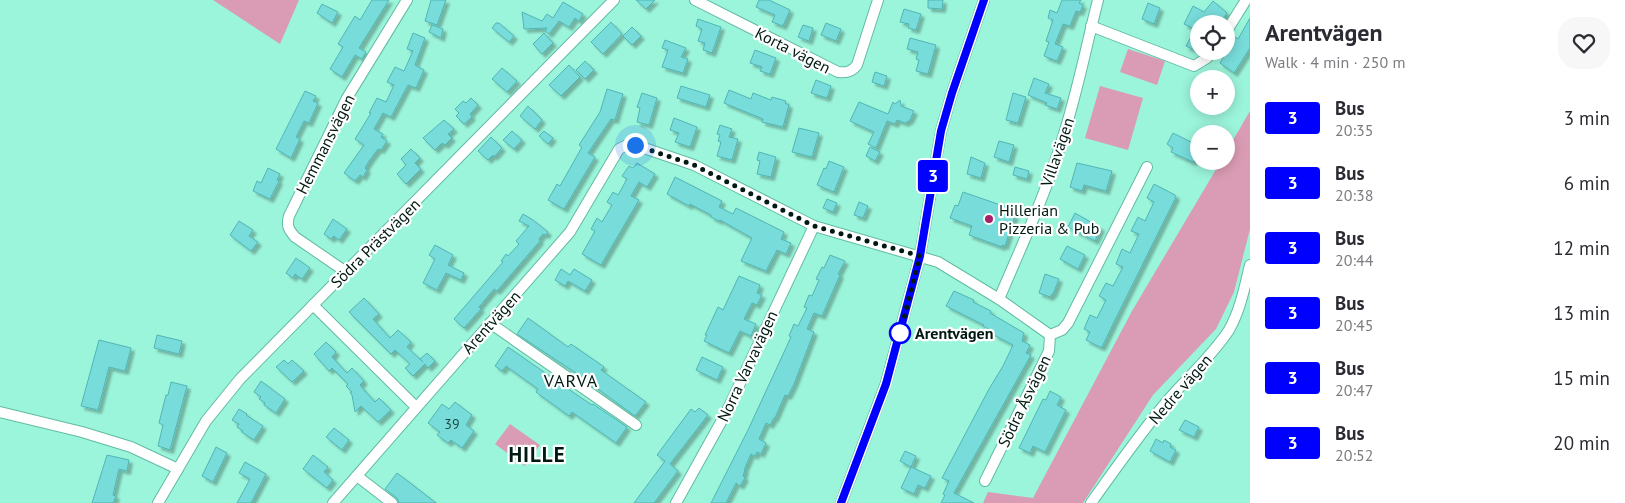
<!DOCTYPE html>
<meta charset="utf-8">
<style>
body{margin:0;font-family:"PT Sans",sans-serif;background:#f7f7f7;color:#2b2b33;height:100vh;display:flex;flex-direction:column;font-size:19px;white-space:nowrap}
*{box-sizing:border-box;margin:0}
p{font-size:16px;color:#7c7c81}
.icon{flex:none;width:28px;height:28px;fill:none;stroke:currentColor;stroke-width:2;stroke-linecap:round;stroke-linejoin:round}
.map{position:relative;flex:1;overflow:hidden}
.sheet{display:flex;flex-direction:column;background:#fff;width:375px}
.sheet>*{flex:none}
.badge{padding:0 10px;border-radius:4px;font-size:18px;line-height:32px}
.fabs{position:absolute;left:1190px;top:15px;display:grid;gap:10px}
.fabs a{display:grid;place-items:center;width:45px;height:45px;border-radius:50%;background:#fff;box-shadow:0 2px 12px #0003;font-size:25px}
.you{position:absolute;width:25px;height:25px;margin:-12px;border:4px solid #fff;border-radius:50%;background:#1a73e8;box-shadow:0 0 0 8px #1a73e833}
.map>.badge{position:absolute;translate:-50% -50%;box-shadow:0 0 0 2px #fff}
.round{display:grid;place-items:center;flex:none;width:52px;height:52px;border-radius:20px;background:#f7f7f7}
.summary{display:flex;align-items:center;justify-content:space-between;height:85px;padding:0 15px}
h1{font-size:24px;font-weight:600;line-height:38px}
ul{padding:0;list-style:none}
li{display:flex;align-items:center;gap:15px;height:65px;padding:0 15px}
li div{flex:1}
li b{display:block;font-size:19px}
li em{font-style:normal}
li .badge{min-width:55px;font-weight:700;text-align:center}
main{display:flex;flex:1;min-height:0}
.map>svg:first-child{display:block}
.green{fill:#da9cb4}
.building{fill:#78dcda;stroke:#50b5b4;filter:url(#shadow)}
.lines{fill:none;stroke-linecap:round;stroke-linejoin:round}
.minor-casing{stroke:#62bba3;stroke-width:12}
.minor{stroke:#fff;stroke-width:10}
.line-casing{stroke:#fff;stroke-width:11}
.line{stroke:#00f;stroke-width:8}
.walk{stroke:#001912;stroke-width:5;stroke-dasharray:0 9}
.poi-dot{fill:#a72068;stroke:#fff;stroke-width:2}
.stop-dot{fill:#fff;stroke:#00f;stroke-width:2.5}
.labels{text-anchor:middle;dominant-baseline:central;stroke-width:4.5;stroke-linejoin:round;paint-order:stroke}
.number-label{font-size:14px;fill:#1e4a44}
.street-label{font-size:16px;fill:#001912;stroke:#fff}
.poi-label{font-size:16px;fill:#001912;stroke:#fff;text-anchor:start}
.stop-label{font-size:16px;font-weight:bold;fill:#001912;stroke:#fff;text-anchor:start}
.neighbourhood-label{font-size:18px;letter-spacing:1px;fill:#001912;stroke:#fff}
.district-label{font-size:21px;font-weight:bold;letter-spacing:1px;fill:#001912;stroke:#fff}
</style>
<main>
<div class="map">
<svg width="1250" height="503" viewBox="0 0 1250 503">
<defs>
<filter id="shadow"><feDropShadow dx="3.5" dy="3.5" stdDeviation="1" flood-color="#0004"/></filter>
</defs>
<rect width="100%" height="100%" fill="#9bf5db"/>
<!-- green -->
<g class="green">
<path d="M213 0H299L280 44Z"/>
<path d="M1128 49 1165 61 1157 85 1120 72Z"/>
<path d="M1100 86 1143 98 1128 150 1085 138Z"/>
<path d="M1250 111V229L1234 292 1216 329 1153 395 1083 503H983L988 492 1033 498 1132 311 1221 161H1226V152Z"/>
<path d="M510 424 540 445 525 466 495 444Z"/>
</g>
<!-- building -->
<g class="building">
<path d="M372 0H389L359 48 366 52 362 59 355 55 342 77 330 69 343 47 338 44 355 16 360 20Z"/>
<path d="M431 0H446L437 25 425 21Z"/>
<path d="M636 0H655L646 9Z"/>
<path d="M759 0H769L790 10 783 26 772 22 775 15 756 7Z"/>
<path d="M928 0H943L942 9 928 8Z"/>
<path d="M1062 0H1081L1079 3 1083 5 1080 12 1076 11 1070 26 1063 24 1055 44 1063 47 1057 61 1044 56 1049 42 1046 41 1053 20 1048 18 1050 10 1057 13Z"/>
<path d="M1213 1 1227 13 1219 24H1199V52L1186 46 1195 29 1184 24 1193 6 1204 12Z"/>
<path d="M563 2 583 14 579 21 575 18 569 27 559 21 549 34 545 31 547 28 524 29 522 12 542 21 547 14 553 18Z"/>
<path d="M1148 3 1160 8 1154 24 1142 19Z"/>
<path d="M322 4 338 12 332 23 317 13Z"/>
<path d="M904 9 921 14 916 30 908 28 909 24 900 22Z"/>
<path d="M1250 18V48L1234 73 1220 63 1235 37 1238 39Z"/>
<path d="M698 19 721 27 712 53 703 50 705 43 698 41 702 29 696 26Z"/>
<path d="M611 22 622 34 603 54 591 42Z"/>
<path d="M496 23H499L514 36 509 42 492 28Z"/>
<path d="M826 23 841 29 836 41 821 35Z"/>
<path d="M432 25 443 29 441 38 429 32Z"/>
<path d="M803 25 813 28 809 41 798 37Z"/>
<path d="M632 27 641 36 632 45 623 36Z"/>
<path d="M413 33 425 38 415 65 424 70 416 88 408 85 391 117 383 113 374 129 383 134 381 137 387 141 381 150 378 149 369 161 365 168 367 170 363 177 360 175 355 181 344 173 364 145 355 139 371 113H369L377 98 386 102 394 85 387 82 395 67 404 71 413 51 407 49Z"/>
<path d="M544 33 553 43 542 54 533 44Z"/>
<path d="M910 38 936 45 928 74 916 71 919 60 916 59 918 52 907 49Z"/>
<path d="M665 40 686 48 681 57 688 59 683 73 662 67 668 50 662 48Z"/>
<path d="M755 50 776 58 770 74 760 71 762 67 750 63Z"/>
<path d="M585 61 594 70 585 79 576 70Z"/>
<path d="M569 65 580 77 561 96 549 85Z"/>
<path d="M502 68 517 81 507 92 492 79Z"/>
<path d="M875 72 887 76 884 86 872 82Z"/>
<path d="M1034 78 1049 84 1045 93 1061 98 1057 109 1045 105 1047 103 1028 95Z"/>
<path d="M816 80 831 86 827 98 811 93Z"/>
<path d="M681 86 710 95 706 107 677 98Z"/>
<path d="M607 89 623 94 615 120 611 119 588 153 595 157 564 209 548 200 557 184 560 186 582 147 579 145 600 112Z"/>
<path d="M729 90 751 99 753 93 771 100 772 97 786 101 785 103 789 105 783 127 762 122 763 119 724 103Z"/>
<path d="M305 91 316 96 313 101 318 103 309 123 304 121 296 137 300 139 291 158 276 149Z"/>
<path d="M642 93 657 98 649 125 637 122 640 108 637 107Z"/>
<path d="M1013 93 1026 97 1018 123 1006 120Z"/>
<path d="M471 98 478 105 470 114 472 117 464 124 456 116 459 113 455 109 463 101 466 103Z"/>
<path d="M900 100 901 106 914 111 910 120 905 123 897 120 895 124 887 121 876 148 868 144 874 132 850 121 859 102 888 114 893 102 895 104Z"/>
<path d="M528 106 542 120 535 129 520 116Z"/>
<path d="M674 118 697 127 690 147 675 142 679 133 670 130Z"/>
<path d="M444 120 454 129 448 134 452 138 445 145 442 143 435 150 423 138Z"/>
<path d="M720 125 732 129 729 137 738 139 732 160 717 156 721 142 718 141 720 135 717 134Z"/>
<path d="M799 128 819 133 812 157 792 152Z"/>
<path d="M512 131 522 140 514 149 503 140Z"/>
<path d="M544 131 553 138 548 144 539 136Z"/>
<path d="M1173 133 1199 146V151L1193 162 1171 152 1173 148 1167 144Z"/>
<path d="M491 137 502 148 494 157 493 155 488 160 478 151Z"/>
<path d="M999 141 1014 145 1009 162 994 157Z"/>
<path d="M870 147 880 152 875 161 866 156Z"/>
<path d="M411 149 420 158 415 163 421 169 406 184 397 174 406 165 401 159Z"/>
<path d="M759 152 776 157 771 177 757 174 760 161 757 160Z"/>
<path d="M971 157 985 163 981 178 967 174Z"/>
<path d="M829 161 844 167 834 192 817 185 824 168 826 169Z"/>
<path d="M637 163 655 174 647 187 639 182 631 196 639 200 601 265 582 254 595 231 591 229 597 218 602 222 612 205 607 202 613 192 618 195 627 179 622 176 629 166 633 168Z"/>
<path d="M1077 163 1112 171 1106 191 1084 185 1082 191 1070 187Z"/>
<path d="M1015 167 1029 171 1027 179 1013 175Z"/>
<path d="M268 168 280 174 277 180 279 181 270 199 253 191 257 181 261 183Z"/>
<path d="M675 177 722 201 719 207 733 214 736 208 784 232 781 239 791 243 786 254 777 250 766 271 741 261 752 238 720 220 719 221 711 217V215L690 204 689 206 667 194Z"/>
<path d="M1154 184 1175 195 1176 197 1114 322 1102 347H1100L1086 340 1090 332 1084 329 1090 315 1097 318 1106 300 1099 296 1106 283 1113 286 1123 267 1116 264 1122 249 1130 253 1139 234 1131 231 1138 217 1145 221 1154 202 1147 198Z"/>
<path d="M963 192 1015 210 1013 215H1015L1005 246 1002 245V247L969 235 972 226 950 218 955 205 958 206Z"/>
<path d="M827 199 837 203 833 212 823 208Z"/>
<path d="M859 202 868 206 863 218 854 215Z"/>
<path d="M1075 213 1101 228 1095 241 1068 227Z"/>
<path d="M523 214 533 220 548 232 546 235 543 234 539 239 540 241 497 291 494 289 479 307 481 309 464 328 454 319 503 262 501 261 506 254 508 256 519 244 516 241 529 226 519 221Z"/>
<path d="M333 219 347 229 339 240 334 236 331 239 324 234Z"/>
<path d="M239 221 253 230 249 236 258 242 251 251 230 235Z"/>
<path d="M435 245 453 255 448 265 464 273 461 280 446 273 437 290 423 283 435 259 429 255Z"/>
<path d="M1067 246 1085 255 1078 269 1060 259Z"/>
<path d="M830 255 845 261 838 274 840 275 822 316 814 313 807 329 814 332 794 384 788 396 785 395 775 418H774L770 425 766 423 759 439 766 443 761 454 757 452 755 456 751 454 744 470H745L743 476 745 478 740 486 736 483 726 503H711L748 430 791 337 789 336 794 324 798 326 807 308 804 307 809 295 812 296 819 280 816 279 822 267 824 268Z"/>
<path d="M296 258 310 268 302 279 295 274 293 278 286 273Z"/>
<path d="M561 269 570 275 574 269 592 280 585 291 568 281 565 286 555 280Z"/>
<path d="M1045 274 1059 279 1053 294H1052L1050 297 1039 293Z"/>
<path d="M739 276 760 285 757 293 762 295 757 305 752 303 744 319 756 324 751 336 740 331 729 353 704 341 707 335H705L718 307 723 310Z"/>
<path d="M954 291 974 300 973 302 991 311 990 313 1024 333 1022 341 1030 345 1026 353 1031 355 954 493 974 503H941L945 495 943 494 949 481 942 478 989 389 1003 366 1013 345 994 335 995 333 983 326 984 325 946 306Z"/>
<path d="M364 298 379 314 373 319 390 338 398 330 411 342 407 347 423 362 420 359 427 353 435 361 428 368 425 364 413 376 405 368 410 364 395 350 391 354 349 312Z"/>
<path d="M528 318 568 347 571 344 597 362 604 367 601 370 646 402 635 416 576 373 517 334Z"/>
<path d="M157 335 182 341 179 354 154 348Z"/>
<path d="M99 340 131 348 125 371 109 367 98 410 81 406Z"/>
<path d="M326 342 336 352 332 357 347 373 352 368 364 381 360 385 364 390 375 402 379 398 391 410 378 422 361 406 355 412 352 395 350 393 352 392 346 386 348 384 332 368 329 371 314 354Z"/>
<path d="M508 347 577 395 592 405 593 404 627 427 616 443 572 412 569 416 536 392 538 389 506 366 502 371 495 366Z"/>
<path d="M702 357 723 367 717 380 696 370Z"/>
<path d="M284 360 288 364 292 360 304 371 292 382 276 367Z"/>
<path d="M261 381 285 399 276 413 264 405 265 403 259 399 261 397 254 392Z"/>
<path d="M171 382 187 386 170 450 158 446 163 425 159 423 166 395H168Z"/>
<path d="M1050 391 1061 397 1057 405 1066 410 1045 452 1033 446 1030 453 1019 448 1043 399 1046 400Z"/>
<path d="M455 402 472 415 466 425 474 431 462 448 451 440 448 443 437 435 440 432 428 423 442 404 449 409Z"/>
<path d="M699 408 708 415 670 464 678 471 654 503H634L665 461 657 455 691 409 695 412Z"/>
<path d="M239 409 247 414 246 415 263 426 254 440 242 432 243 431 237 427 239 424 232 420Z"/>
<path d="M1185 420 1199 427 1194 437 1179 430Z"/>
<path d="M334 428 349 440 342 450 326 437Z"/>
<path d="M1156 439 1163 443 1164 440 1171 444 1170 447 1176 450 1170 462 1150 451Z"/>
<path d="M216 447 227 453 213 482 202 476Z"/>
<path d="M905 451 916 456 911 467 931 476 925 488 918 485 914 494 901 488 911 467 900 461Z"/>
<path d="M107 455 129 460 127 471 119 469 113 495 116 496 113 503H92Z"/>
<path d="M313 455 328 467 324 472 333 480 327 488 303 469Z"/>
<path d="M245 462 266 474 251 503H237L250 479 239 473Z"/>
<path d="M397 473 409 482 436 503H399L397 498 385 489Z"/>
</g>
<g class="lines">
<defs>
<g id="minor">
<path d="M695 0 838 72C846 73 852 72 857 65L878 0"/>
<path d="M1091 26 1194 66 1207 58 1213 51"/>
<path d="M1226 32 1246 0"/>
<path d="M346 272 295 237C289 230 286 226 289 216L347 98 407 0"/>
<path d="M999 299C1021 247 1046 194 1062 140 1077 94 1086 47 1098 0"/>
<path d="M313 305 416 407"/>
<path d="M490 323 636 425"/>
<path d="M0 412 82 432 131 447 178 469"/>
<path d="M357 476 392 503"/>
<path d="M985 481 1049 351 1050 335 1062 330 1068 323 1147 167"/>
<path d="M158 503 206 421 240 379 614 0"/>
<path d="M333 503 570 232 619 149 627 145H635L694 165 814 226 938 262 999 299 1050 335"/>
<path d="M676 503 726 413 814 226"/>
<path d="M841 503 886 383 920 256 941 131 952 93 984 0"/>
<path d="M1091 503C1116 468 1141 432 1169 399 1189 376 1212 356 1229 330 1240 311 1245 286 1250 265"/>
</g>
</defs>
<!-- minor casing -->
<use href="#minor" class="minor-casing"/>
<!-- minor -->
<use href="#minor" class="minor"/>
</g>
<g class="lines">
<defs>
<path id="line" d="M841 503 886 384 920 256 941 131 952 93 984 0"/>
</defs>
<!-- line casing -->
<use href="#line" class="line-casing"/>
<!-- line -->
<use href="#line" class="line"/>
<!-- walk -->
<path class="walk" d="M635 145 694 165 814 226 920 256 900 333"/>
</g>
<!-- markers -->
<circle class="poi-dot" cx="989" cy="219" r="5"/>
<circle class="stop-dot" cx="900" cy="333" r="10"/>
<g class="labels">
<!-- number labels -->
<g class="number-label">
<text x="452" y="424">39</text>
</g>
<!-- street labels -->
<g class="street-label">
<text transform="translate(793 50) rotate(27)">Korta vägen</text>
<text transform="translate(325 144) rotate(-63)">Hemmansvägen</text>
<text transform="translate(1057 152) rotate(-71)">Villavägen</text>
<text transform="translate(375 243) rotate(-45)">Södra Prästvägen</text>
<text transform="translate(491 322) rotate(-48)">Arentvägen</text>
<text transform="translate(747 366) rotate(-65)">Norra Varvavägen</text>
<text transform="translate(1180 389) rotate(-49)">Nedre vägen</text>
<text transform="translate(1024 401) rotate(-64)">Södra Åsvägen</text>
</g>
<!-- poi labels -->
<g class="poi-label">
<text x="999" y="210">Hillerian<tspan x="999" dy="18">Pizzeria &amp; Pub</tspan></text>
</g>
<!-- stop labels -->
<g class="stop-label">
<text x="915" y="333">Arentvägen</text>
</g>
<!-- neighbourhood labels -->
<g class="neighbourhood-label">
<text x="571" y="380">VARVA</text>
</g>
<!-- district labels -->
<g class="district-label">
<text x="537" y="454">HILLE</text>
</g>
</g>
</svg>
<div class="fabs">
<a><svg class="icon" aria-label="locate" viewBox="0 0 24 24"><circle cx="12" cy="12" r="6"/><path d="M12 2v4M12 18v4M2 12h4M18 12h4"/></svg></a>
<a>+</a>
<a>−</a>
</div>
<div class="you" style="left:635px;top:145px"></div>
<b class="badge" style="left:933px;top:176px;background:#00f;color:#fff">3</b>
</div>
<section class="sheet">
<div class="summary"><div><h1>Arentvägen</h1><p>Walk · 4 min · 250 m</p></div><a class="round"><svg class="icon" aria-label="heart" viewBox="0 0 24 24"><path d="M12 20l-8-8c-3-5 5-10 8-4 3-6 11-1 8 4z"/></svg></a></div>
<ul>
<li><span class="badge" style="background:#00f;color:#fff">3</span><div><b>Bus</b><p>20:35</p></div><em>3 min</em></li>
<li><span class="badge" style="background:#00f;color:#fff">3</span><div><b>Bus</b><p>20:38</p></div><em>6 min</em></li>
<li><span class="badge" style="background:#00f;color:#fff">3</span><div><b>Bus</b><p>20:44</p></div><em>12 min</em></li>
<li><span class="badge" style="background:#00f;color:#fff">3</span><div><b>Bus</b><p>20:45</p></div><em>13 min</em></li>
<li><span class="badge" style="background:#00f;color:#fff">3</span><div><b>Bus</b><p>20:47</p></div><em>15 min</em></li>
<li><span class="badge" style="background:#00f;color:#fff">3</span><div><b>Bus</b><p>20:52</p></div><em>20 min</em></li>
</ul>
</section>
</main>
